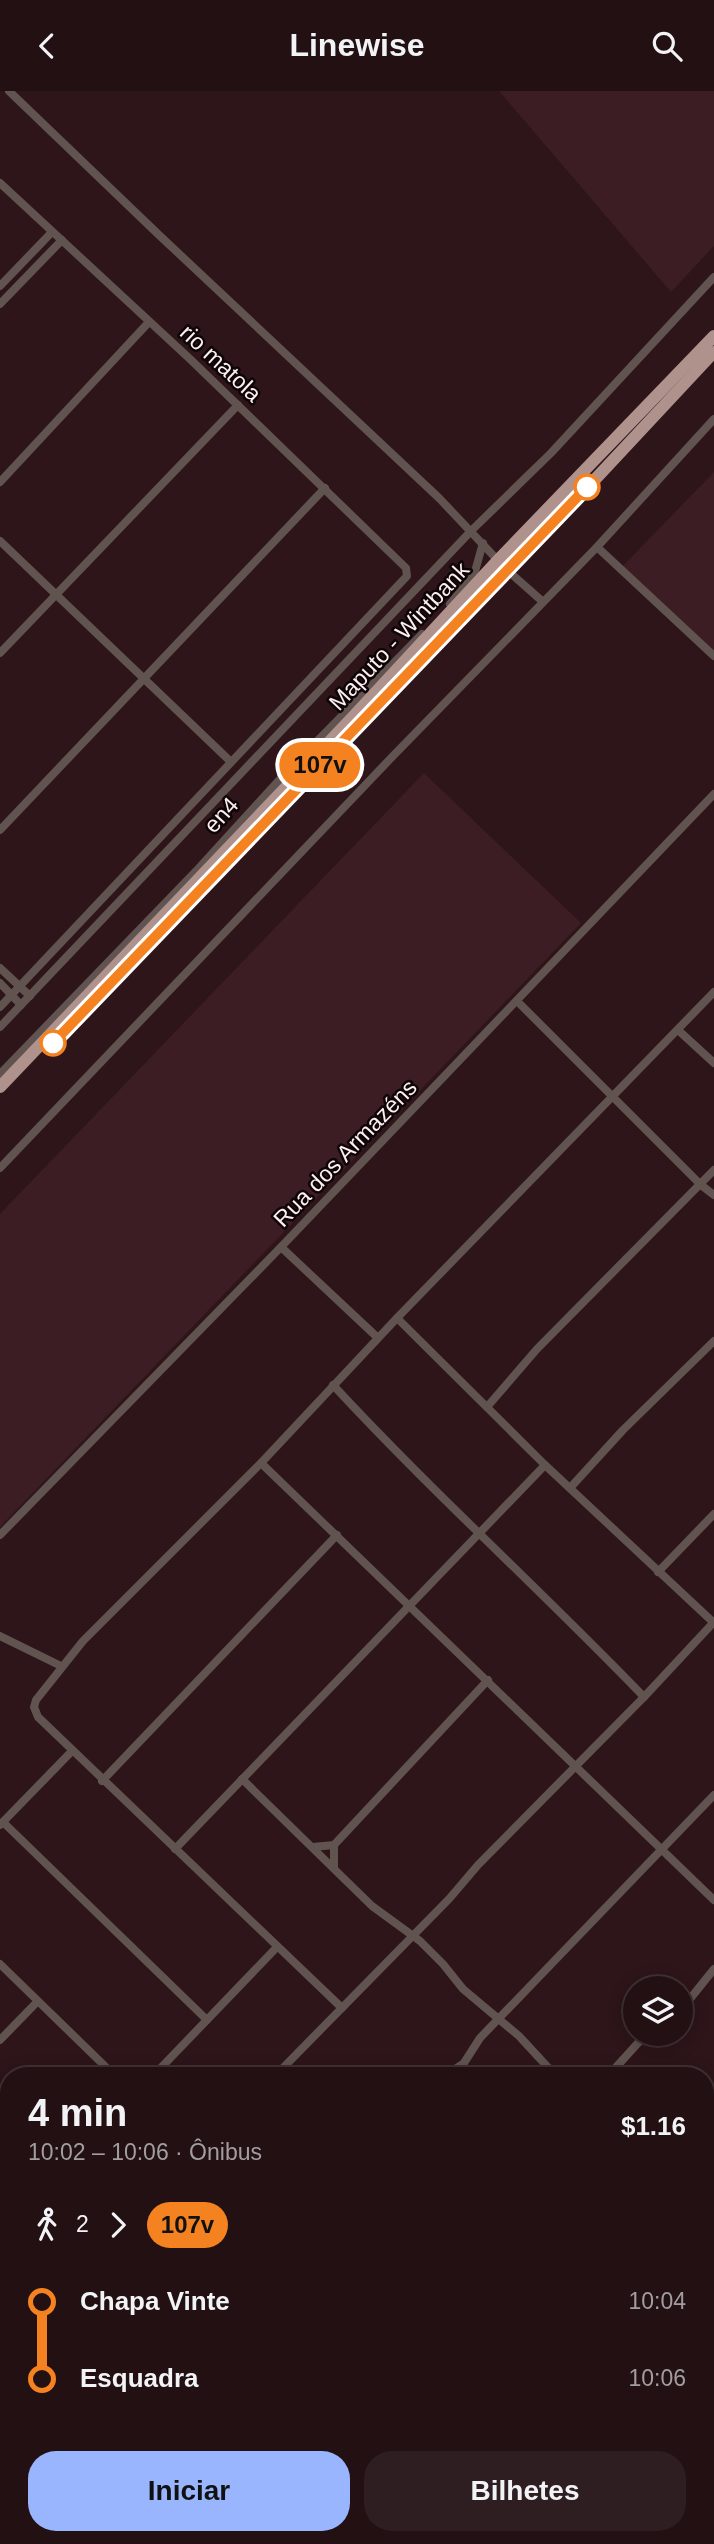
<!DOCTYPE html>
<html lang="pt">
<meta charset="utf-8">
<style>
body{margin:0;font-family:Helvetica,sans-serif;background:#2e1e21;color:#f1f3f6;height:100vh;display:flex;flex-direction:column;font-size:26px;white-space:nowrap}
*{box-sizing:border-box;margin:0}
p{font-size:23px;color:#a29da0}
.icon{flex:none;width:38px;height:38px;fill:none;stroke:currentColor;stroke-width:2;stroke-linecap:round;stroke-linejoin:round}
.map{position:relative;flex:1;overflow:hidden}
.panel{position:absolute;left:0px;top:1976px;width:714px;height:478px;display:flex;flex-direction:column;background:#221013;border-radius:28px 28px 0 0;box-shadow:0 4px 18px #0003,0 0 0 2px #3f3033}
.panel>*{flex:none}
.badge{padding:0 14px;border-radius:23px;font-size:24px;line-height:46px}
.controls{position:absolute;left:623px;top:1885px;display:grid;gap:14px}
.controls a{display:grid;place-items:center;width:70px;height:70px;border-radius:50%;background:#221013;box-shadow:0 4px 18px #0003,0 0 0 2px #3f3033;font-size:35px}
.map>.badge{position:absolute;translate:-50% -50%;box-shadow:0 0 0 4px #fff}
.legs{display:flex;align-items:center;gap:10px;height:77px;padding:0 28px;font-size:23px}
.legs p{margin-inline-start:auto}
.headline{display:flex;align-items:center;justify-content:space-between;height:119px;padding:0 28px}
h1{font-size:38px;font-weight:600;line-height:52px}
.cta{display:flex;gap:14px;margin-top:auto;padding:14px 28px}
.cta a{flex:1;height:80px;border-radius:28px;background:#98b5fd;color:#111;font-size:28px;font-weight:600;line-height:80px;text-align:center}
.cta a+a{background:#2e1e21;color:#f1f3f6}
ul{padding:0 28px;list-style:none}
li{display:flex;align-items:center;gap:24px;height:77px;font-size:26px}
li i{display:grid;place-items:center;width:10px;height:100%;margin:0 9px;background:currentColor}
li i::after{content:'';width:18px;height:18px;margin:-9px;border:5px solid;border-radius:50%;background:#221013}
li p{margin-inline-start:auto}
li:first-child i{background:linear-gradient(#0000 50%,currentColor 0)}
li:last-child i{background:linear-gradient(currentColor 50%,#0000 0)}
header{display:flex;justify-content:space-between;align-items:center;height:91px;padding:0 28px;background:#221013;font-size:32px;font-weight:600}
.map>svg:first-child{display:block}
.built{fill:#3c1d23}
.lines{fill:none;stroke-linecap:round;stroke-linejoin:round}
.minor{stroke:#605350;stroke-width:8}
.trunk{stroke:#b0928d;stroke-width:12}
.line-1-casing{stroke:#fff;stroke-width:16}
.line-1{stroke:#f58220;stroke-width:10}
.stop-1-dot{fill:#fff;stroke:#f58220;stroke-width:3.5}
.labels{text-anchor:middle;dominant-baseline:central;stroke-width:5;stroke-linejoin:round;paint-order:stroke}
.street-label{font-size:23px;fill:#fdeff0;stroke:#0e0506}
</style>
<header><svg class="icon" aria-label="back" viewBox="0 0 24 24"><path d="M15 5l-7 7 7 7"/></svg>Linewise<svg class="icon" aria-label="search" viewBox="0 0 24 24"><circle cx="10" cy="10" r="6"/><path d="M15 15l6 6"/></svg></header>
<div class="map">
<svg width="714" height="2453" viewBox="0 0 714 2453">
<rect width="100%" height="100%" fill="#2d1519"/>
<!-- built -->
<g class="built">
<path d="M499 0H714V155L671 201Z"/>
<path d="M714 381V564L619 479Z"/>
<path d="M424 682 581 832 0 1436V1123Z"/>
</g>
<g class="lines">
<!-- minor -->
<g class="minor">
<path d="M9 0 159 144 439 407 507 479 542 510"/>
<path d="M0 92 190 268 406 477 407 485 0 916"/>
<path d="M0 195 52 141"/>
<path d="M0 213 62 149"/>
<path d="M0 391 149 231"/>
<path d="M0 450 231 671"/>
<path d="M597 456 714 565"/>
<path d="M450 513 474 484 483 452"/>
<path d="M0 562 238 314"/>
<path d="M0 739 325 397"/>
<path d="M0 877 30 905"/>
<path d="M0 892 21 914"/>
<path d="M517 910 701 1094 714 1104"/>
<path d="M0 936 471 440 551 362 714 186"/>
<path d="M678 939 714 972"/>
<path d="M0 983 199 777 282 686 422 543"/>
<path d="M0 1077 392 666 597 456 714 328"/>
<path d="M281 1156 378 1247"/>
<path d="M397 1227 545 1374 713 1531"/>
<path d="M333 1294C433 1402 542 1500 644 1606"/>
<path d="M487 1316 537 1258 714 1079"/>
<path d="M261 1372 714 1809"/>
<path d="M570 1397 623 1339 714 1250"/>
<path d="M0 1444 281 1156 714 703"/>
<path d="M658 1481 714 1423"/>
<path d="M0 1545 61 1575"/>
<path d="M242 1688 372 1815 420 1850 443 1873 463 1898 519 1945 555 1984"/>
<path d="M102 1690 337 1444"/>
<path d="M3 1731 207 1929"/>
<path d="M0 1734 72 1660"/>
<path d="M334 1754V1777"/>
<path d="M313 1756 334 1754 488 1589"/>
<path d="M175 1758 545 1374"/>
<path d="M0 1873 114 1984"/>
<path d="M342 1917 38 1626 34 1616 36 1609 83 1550 261 1372 397 1227 714 901"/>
<path d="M681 1919 714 1878"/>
<path d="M0 1949 37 1911"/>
<path d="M154 1984 277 1856"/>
<path d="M276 1984 449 1808 478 1774 644 1606 714 1531"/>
<path d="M446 1984 464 1972 480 1947 714 1704"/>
<path d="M609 1984 647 1942"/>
<path d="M705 2032 714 2023"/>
<path d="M705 2098 714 2091"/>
<path d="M0 2145 9 2136"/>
<path d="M705 2165 714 2173"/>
<path d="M0 2183 9 2198"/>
<path d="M705 2213 714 2202"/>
<path d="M0 2266 9 2261"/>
<path d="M0 2359 9 2362"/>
<path d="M705 2377 714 2369"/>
<path d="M705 2395 714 2404"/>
<path d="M0 2444 5 2453"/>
<path d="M65 2445 71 2453"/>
<path d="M173 2445 180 2453"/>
<path d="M542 2445 550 2453"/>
<path d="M129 2453 143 2445"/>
<path d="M286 2453 288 2445"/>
<path d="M342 2453 351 2445"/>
<path d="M459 2453 463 2448 461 2445"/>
<path d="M620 2453 630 2445"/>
</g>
<!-- trunk -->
<g class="trunk">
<path d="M141 861 573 412 714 261"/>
<path d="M0 996 351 628 498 469 714 245"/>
</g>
</g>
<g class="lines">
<defs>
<path id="line-1" d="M53 952 587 396"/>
</defs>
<!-- line-1 casing -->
<use href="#line-1" class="line-1-casing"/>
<!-- line-1 -->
<use href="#line-1" class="line-1"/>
</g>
<!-- markers -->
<g class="stop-1-dot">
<circle cx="587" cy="396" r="12"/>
<circle cx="53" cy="952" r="12"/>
</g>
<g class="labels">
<!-- street labels -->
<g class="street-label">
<text transform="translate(221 272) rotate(43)">rio matola</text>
<text transform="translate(399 545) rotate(-47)">Maputo - Wintbank</text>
<text transform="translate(221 724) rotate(-48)">en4</text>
<text transform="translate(345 1062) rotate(-46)">Rua dos Armazéns</text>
</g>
</g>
</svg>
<div class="controls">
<a><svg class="icon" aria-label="layers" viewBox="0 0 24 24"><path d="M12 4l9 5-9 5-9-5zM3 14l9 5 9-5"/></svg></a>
</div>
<b class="badge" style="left:320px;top:674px;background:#f58220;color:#111">107v</b>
<section class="panel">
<div class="headline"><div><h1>4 min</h1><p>10:02 – 10:06 · Ônibus</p></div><b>$1.16</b></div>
<div class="legs"><svg class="icon" aria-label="walk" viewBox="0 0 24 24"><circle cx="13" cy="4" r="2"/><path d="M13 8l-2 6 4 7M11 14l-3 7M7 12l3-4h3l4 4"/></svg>2<svg class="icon" aria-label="forward" viewBox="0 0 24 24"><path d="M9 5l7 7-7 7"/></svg><b class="badge" style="background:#f58220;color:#111">107v</b></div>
<ul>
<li><i style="color:#f58220"></i><b>Chapa Vinte</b><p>10:04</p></li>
<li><i style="color:#f58220"></i><b>Esquadra</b><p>10:06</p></li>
</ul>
<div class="cta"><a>Iniciar</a><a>Bilhetes</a></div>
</section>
</div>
